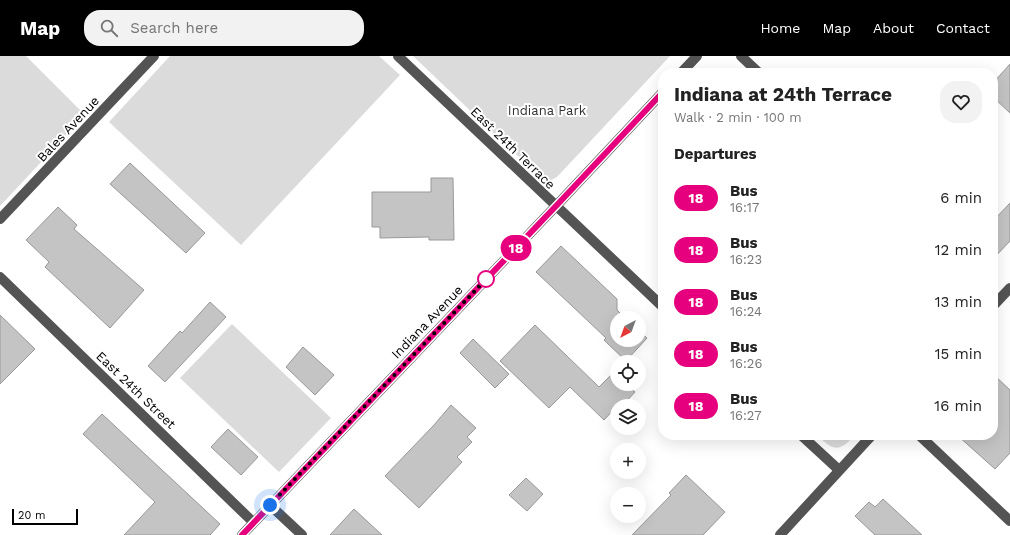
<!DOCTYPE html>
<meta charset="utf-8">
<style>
body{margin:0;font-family:"Work Sans",sans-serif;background:#f2f2f2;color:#222;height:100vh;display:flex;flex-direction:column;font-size:15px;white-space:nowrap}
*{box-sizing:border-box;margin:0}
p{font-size:13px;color:#767676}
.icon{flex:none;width:22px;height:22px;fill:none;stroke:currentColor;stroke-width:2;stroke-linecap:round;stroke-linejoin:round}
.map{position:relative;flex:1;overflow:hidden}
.side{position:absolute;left:658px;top:12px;width:340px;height:372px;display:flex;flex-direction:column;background:#fff;border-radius:16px;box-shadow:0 4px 16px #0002}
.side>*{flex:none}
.badge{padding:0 8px;border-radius:13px;font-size:14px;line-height:26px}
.needle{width:26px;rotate:221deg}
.tools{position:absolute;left:610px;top:255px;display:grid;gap:8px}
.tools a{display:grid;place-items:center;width:36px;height:36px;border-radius:50%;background:#fff;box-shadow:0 4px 16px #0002;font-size:20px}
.scale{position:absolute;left:12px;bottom:10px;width:66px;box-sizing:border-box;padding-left:4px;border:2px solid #000;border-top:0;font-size:11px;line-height:14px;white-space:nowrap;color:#000;-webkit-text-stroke:3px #fff;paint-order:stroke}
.you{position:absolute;width:20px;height:20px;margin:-10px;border:3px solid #fff;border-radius:50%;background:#1a73e8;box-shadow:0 0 0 6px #1a73e833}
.map>.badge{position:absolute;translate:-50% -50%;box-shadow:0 0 0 2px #fff}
h2{padding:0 16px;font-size:15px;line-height:36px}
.round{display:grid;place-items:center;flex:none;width:42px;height:42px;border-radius:16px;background:#f2f2f2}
.head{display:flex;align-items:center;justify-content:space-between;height:68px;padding:0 16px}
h1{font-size:19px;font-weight:700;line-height:30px}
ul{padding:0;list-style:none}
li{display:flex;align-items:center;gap:12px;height:52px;padding:0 16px}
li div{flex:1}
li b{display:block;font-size:15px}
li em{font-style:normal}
li .badge{min-width:44px;font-weight:700;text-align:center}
header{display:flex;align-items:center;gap:24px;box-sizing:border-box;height:56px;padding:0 20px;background:#000;color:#fff}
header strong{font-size:19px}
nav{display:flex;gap:22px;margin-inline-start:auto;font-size:14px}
.search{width:280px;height:36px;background:#f2f2f2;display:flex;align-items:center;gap:10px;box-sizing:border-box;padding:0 14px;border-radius:16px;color:#767676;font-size:15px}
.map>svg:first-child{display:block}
.green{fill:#dbdbdb}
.building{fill:#c4c4c4;stroke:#989898}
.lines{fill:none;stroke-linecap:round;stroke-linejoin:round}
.minor{stroke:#545454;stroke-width:10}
.line-casing{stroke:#fff;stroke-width:9}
.line{stroke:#e6007e;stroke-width:6}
.walk{stroke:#000;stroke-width:4;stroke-dasharray:0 7.2}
.stop-dot{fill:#fff;stroke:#e6007e;stroke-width:2}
.labels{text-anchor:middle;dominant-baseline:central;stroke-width:4;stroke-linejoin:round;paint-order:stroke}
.park-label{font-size:13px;fill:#323232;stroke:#fff}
.street-label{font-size:13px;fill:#000;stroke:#fff}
</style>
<header>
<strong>Map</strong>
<div class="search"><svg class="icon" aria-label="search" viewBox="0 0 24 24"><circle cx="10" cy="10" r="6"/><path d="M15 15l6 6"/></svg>Search here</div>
<nav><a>Home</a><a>Map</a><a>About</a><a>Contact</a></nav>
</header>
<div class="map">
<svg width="1010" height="479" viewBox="0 0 1010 479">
<rect width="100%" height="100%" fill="#fff"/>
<!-- green -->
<g class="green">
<path d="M0 0H26L85 59 0 150Z"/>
<path d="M170 0H379L400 19 241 189 109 66Z"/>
<path d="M413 0H670L557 121 549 125 542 123Z"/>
<path d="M232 268 331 362 279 416 180 322Z"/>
<path d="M817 379H855C838 397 834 395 817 379Z"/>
</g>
<!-- building -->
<g class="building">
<path d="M1010 8V57L993 41V27Z"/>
<path d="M130 107 205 177 186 197 110 128Z"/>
<path d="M431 122H453L454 184H429V181L380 182V171H372V136H431Z"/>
<path d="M1010 147V185L993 203V165Z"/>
<path d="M58 151 77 169 74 173 144 234 110 272 45 211 49 206 26 184Z"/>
<path d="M561 190 617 243V254L625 262H617V284H639V275L647 282 626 305 604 284 606 282 536 216Z"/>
<path d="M210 246 226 261 165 326 148 310 180 275 182 277Z"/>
<path d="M0 259 35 293 0 328Z"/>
<path d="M535 269 599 331 614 316 617 319V328H626L635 336 622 350H617L604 364 570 331 549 352 500 305Z"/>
<path d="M473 283 509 318 495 332 460 297Z"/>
<path d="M303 291 334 319 315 339 286 311Z"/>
<path d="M993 318 1010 334V397L995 413 957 379H993Z"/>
<path d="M451 349 476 372 467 381 472 386 457 401 462 406 419 452 385 420 434 369Z"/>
<path d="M102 358 220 468 210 479H124L155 446 83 378Z"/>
<path d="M228 373 258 401 241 419 211 391Z"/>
<path d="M686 419 725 456 703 479H632L671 439 669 437Z"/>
<path d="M526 422 543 438 527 455 509 439Z"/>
<path d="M883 443 922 479H875L855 460 869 446 875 451Z"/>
<path d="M354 453 382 479H330Z"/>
</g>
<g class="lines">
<!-- minor -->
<g class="minor">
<path d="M398 0 663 251"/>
<path d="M741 0 759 17"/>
<path d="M681 17 697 0"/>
<path d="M0 163 154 0"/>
<path d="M0 221 253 466"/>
<path d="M993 250 1010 232"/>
<path d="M801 379 839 414"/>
<path d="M919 379 1010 465"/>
<path d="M270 449 302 479"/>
<path d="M242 479 556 150 663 36"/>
<path d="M780 479 872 379"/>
</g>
</g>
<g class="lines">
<defs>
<path id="line" d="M242 479 556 150 663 36"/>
</defs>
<!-- line casing -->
<use href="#line" class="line-casing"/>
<!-- line -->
<use href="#line" class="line"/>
<!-- walk -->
<path class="walk" d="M270 449 490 219 486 223"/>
</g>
<!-- markers -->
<circle class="stop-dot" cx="486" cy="223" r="8"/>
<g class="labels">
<!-- park labels -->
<g class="park-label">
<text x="547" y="54">Indiana Park</text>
</g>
<!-- street labels -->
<g class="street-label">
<text transform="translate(68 73) rotate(-47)">Bales Avenue</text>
<text transform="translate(513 92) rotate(44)">East 24th Terrace</text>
<text transform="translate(427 266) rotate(-46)">Indiana Avenue</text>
<text transform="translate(136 334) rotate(44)">East 24th Street</text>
</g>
</g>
</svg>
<div class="tools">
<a><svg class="needle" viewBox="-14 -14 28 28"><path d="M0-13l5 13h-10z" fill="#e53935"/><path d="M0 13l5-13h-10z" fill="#767676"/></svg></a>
<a><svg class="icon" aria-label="locate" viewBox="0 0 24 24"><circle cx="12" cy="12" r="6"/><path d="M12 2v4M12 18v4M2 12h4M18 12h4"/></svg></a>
<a><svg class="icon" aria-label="layers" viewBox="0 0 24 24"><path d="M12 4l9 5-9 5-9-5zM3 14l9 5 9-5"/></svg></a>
<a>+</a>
<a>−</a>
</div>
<div class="scale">20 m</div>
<div class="you" style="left:270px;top:449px"></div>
<b class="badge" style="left:516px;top:192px;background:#e6007e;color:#fff">18</b>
<section class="side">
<div class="head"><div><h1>Indiana at 24th Terrace</h1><p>Walk · 2 min · 100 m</p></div><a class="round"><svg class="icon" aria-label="heart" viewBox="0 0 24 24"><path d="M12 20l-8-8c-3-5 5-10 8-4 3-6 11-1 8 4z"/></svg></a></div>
<h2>Departures</h2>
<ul>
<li><span class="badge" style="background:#e6007e;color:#fff">18</span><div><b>Bus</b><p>16:17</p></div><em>6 min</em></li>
<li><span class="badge" style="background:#e6007e;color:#fff">18</span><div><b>Bus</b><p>16:23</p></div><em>12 min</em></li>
<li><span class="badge" style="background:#e6007e;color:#fff">18</span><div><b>Bus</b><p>16:24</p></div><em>13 min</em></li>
<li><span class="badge" style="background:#e6007e;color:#fff">18</span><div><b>Bus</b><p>16:26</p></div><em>15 min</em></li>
<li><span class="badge" style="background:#e6007e;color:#fff">18</span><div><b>Bus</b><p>16:27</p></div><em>16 min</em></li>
</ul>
</section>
</div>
